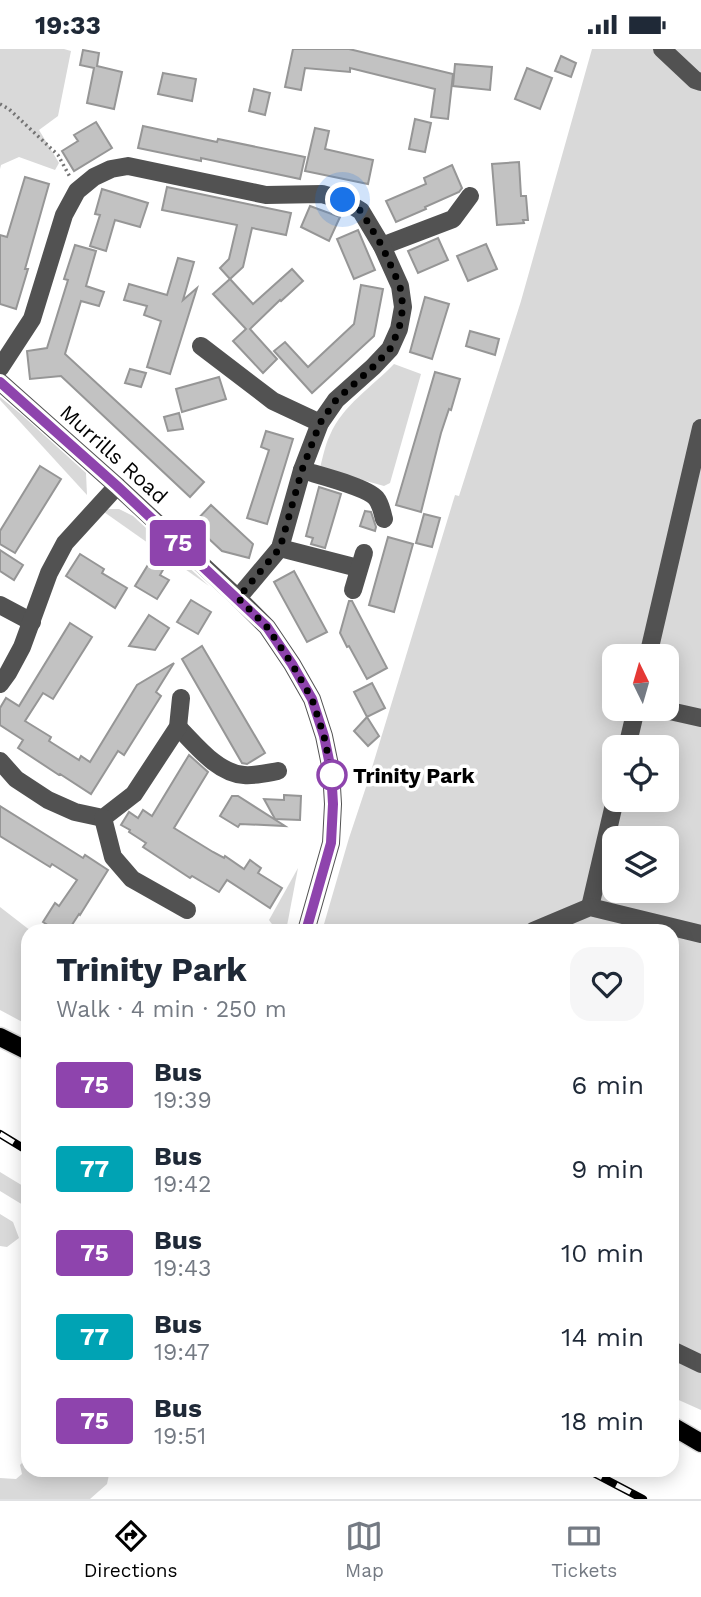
<!DOCTYPE html>
<meta charset="utf-8">
<style>
body{margin:0;font-family:"Work Sans",sans-serif;background:#f6f6f7;color:#1f2937;height:100vh;display:flex;flex-direction:column;font-size:26px;white-space:nowrap}
*{box-sizing:border-box;margin:0}
p{font-size:23px;color:#747a83}
.icon{flex:none;width:38px;height:38px;fill:none;stroke:currentColor;stroke-width:2;stroke-linecap:round;stroke-linejoin:round}
.map{position:relative;flex:1;overflow:hidden}
.side{position:absolute;left:21px;top:875px;width:658px;height:553px;display:flex;flex-direction:column;background:#fff;border-radius:21px;box-shadow:0 4px 18px #0003}
.side>*{flex:none}
.badge{padding:0 14px;border-radius:5px;font-size:24px;line-height:46px}
.needle{width:46px;rotate:355deg}
.controls{position:absolute;left:602px;top:595px;display:grid;gap:14px}
.controls a{display:grid;place-items:center;width:77px;height:77px;border-radius:14px;background:#fff;box-shadow:0 4px 18px #0003;font-size:35px}
.you{position:absolute;width:35px;height:35px;margin:-18px;border:5px solid #fff;border-radius:50%;background:#1a73e8;box-shadow:0 0 0 10px #1a73e833}
.map>.badge{position:absolute;translate:-50% -50%;box-shadow:0 0 0 4px #fff}
.round{display:grid;place-items:center;flex:none;width:74px;height:74px;border-radius:21px;background:#f6f6f7}
.head{display:flex;align-items:center;justify-content:space-between;height:119px;padding:0 35px}
h1{font-size:33px;font-weight:700;line-height:52px}
ul{padding:0;list-style:none}
li{display:flex;align-items:center;gap:21px;height:84px;padding:0 35px}
li div{flex:1}
li b{display:block;font-size:26px}
li em{font-style:normal}
li .badge{min-width:77px;font-weight:700;text-align:center}
.status{display:flex;justify-content:space-between;align-items:center;height:49px;padding:0 35px;background:#fff;direction:ltr}
.status svg{height:19px;fill:currentColor}
.dock{display:flex;justify-content:space-around;align-items:center;height:98px;border-top:2px solid #e0e1e3;background:#fff;font-size:19px;color:#747a83}
.dock a{display:grid;justify-items:center;gap:4px}
.dock .active{color:#000}
.map>svg:first-child{display:block}
.green{fill:#d9d9d9;fill-rule:evenodd}
.building{fill:#c2c2c2;stroke:#969696;stroke-width:2}
.lines{fill:none;stroke-linecap:round;stroke-linejoin:round}
.major-casing{stroke:#dbdbdb;stroke-width:21}
.path{stroke:#747474;stroke-width:3.5;stroke-dasharray:2 3.5;stroke-linecap:butt}
.minor{stroke:#525252;stroke-width:18}
.major{stroke:#000;stroke-width:18}
.rail-casing{stroke:#000;stroke-width:8}
.rail{stroke:#fff;stroke-width:5;stroke-dasharray:16;stroke-linecap:butt}
.line-casing{stroke:#fff;stroke-width:16}
.line{stroke:#8e44ad;stroke-width:10}
.walk{stroke:#000;stroke-width:7;stroke-dasharray:0 12.6}
.stop-dot{fill:#fff;stroke:#8e44ad;stroke-width:3.5}
.labels{text-anchor:middle;dominant-baseline:central;stroke-width:7;stroke-linejoin:round;paint-order:stroke}
.street-label{font-size:21px;fill:#000;stroke:#fff}
.stop-label{font-size:21px;font-weight:bold;fill:#000;stroke:#fff;text-anchor:start}
</style>
<div class="status"><b>19:33</b><svg viewBox="0 0 49 12"><path d="M0 12V9h3v3zM5 12V6h3v6zM10 12V3h3v9zM15 12V0h3v12zM26 1h20v11H26zM47 4h2v5h-2z"/></svg></div>
<div class="map">
<svg width="701" height="1450" viewBox="0 0 701 1450">
<rect width="100%" height="100%" fill="#fff"/>
<!-- green -->
<g class="green">
<path d="M0 0H64L71 2 58 67 39 81 59 114 55 121 19 108 1 116 0 120Z"/>
<path d="M592 0H701V1361L672 1348V882H322L349 789 367 735 455 446 459 447 521 252ZM614 607H667V660H614ZM614 698H667V751H614ZM614 789H667V842H614Z"/>
<path d="M394 315 421 325 390 434 384 437 320 419C323 408 325 396 330 386 343 356 372 338 394 315Z"/>
<path d="M0 348 22 366 86 424 87 446 0 351Z"/>
<path d="M109 460H119L133 467 209 537 104 463Z"/>
<path d="M298 819 286 882H277L269 871Z"/>
<path d="M0 858 31 882H28V976L0 961Z"/>
<path d="M0 1123 28 1140V1159L0 1142Z"/>
<path d="M0 1165 13 1173 19 1189 7 1198 0 1197Z"/>
<path d="M28 1408V1421H110L107 1435 90 1450H0V1429L16 1430 22 1425 20 1416Z"/>
</g>
<!-- building -->
<g class="building">
<path d="M293 0H349L453 25 448 70 431 68 435 40 350 19V23L305 19 301 41 285 38Z"/>
<path d="M83 1 99 4 97 17 122 23 114 60 87 54 94 19 80 16Z"/>
<path d="M561 7 576 14 571 28 555 22Z"/>
<path d="M455 15 492 18 490 41 453 37Z"/>
<path d="M527 19 552 29 540 60 515 50Z"/>
<path d="M163 24 196 30 192 52 158 45Z"/>
<path d="M254 40 270 44 265 66 249 62Z"/>
<path d="M415 70 431 74 425 103 409 100Z"/>
<path d="M96 73 112 99 74 122 62 102 78 92 74 86Z"/>
<path d="M143 77 217 93 218 90 305 108 300 130 201 109V112L138 99Z"/>
<path d="M315 79 329 82 325 100 373 111 368 135 305 122Z"/>
<path d="M519 113 521 147H526L528 171H523L524 174 497 176 492 115Z"/>
<path d="M452 116 462 139 459 143 425 158 426 160 396 173 386 152 426 135 424 129Z"/>
<path d="M25 128 49 135 25 220H28L16 260 0 255V186L7 188Z"/>
<path d="M167 138 291 164 286 186 252 179 243 218 230 230 220 219 229 210 237 176 162 161Z"/>
<path d="M102 140 148 154 140 178 115 171 106 202 90 197 100 166 95 165Z"/>
<path d="M310 157 340 168 329 192 301 178Z"/>
<path d="M358 181 375 221 354 230 337 190Z"/>
<path d="M438 189 448 211 418 224 408 202Z"/>
<path d="M486 195 497 220 468 232 457 207Z"/>
<path d="M75 196 96 202 86 237 104 243 99 257 81 252 65 305 204 433 190 448 61 327 30 330 27 302 47 299 68 231 64 230Z"/>
<path d="M178 209 194 213 183 251 197 239 170 325 147 318 161 272 144 266 147 257 124 251 129 235 167 246Z"/>
<path d="M292 220 303 232 281 252 280 251 250 280 277 310 263 324 233 292 246 280 213 245 230 230 253 255Z"/>
<path d="M361 236 383 240 374 287 312 344 274 302 285 293 308 318 354 275Z"/>
<path d="M425 248 449 255 432 310 410 303Z"/>
<path d="M470 282 499 290 495 306 466 297Z"/>
<path d="M130 320 146 324 141 338 125 334Z"/>
<path d="M435 323 460 330 451 361 449 360 441 384 421 463 396 456Z"/>
<path d="M219 328 226 350 182 363 176 340Z"/>
<path d="M179 364 183 380 168 382 164 368Z"/>
<path d="M266 382 293 390 267 475 247 469 269 401 261 398Z"/>
<path d="M40 417 61 430 15 504 0 495V482Z"/>
<path d="M319 438 341 445 325 499 311 495 313 489 306 487Z"/>
<path d="M211 456 253 495 249 509 222 502 193 475Z"/>
<path d="M365 462 371 463 376 478 375 482 360 477Z"/>
<path d="M424 465 440 469 432 498 416 494Z"/>
<path d="M388 488 413 495 394 563 369 556Z"/>
<path d="M0 501 23 516 14 531 0 522Z"/>
<path d="M80 505 104 520 102 524 127 539 115 559 66 527Z"/>
<path d="M151 511 164 519 160 526 169 531 157 550 135 537Z"/>
<path d="M294 522 327 583 307 593 274 533Z"/>
<path d="M191 551 211 563 198 585 177 573Z"/>
<path d="M349 552H352L387 619 367 630 349 597 347 598 340 584Z"/>
<path d="M149 566 169 579 155 601 129 597Z"/>
<path d="M70 574 92 588 53 650 43 644 25 672 51 688 49 692 79 711 81 707 90 713 137 636 174 614 156 643 161 647 124 706 118 702 91 745 60 725 59 726 18 699 23 691 0 676V659L6 649 19 657Z"/>
<path d="M202 597 265 704 247 715 242 714 182 610Z"/>
<path d="M372 634 385 659 367 668 354 643Z"/>
<path d="M367 668 379 687 368 697 354 682Z"/>
<path d="M189 706 208 723 174 779 213 803 224 809 225 807 244 820 250 811 261 819 258 824 282 839 270 859 227 831 219 843 192 827 190 829 143 798 146 794 129 783 130 781 121 776 129 763 138 769 143 761 152 767Z"/>
<path d="M284 746 301 747 300 771 275 770 264 750 284 751Z"/>
<path d="M232 747H238L285 777 240 775 238 778 220 767Z"/>
<path d="M0 757 83 809 85 806 108 821 80 866 79 865 68 882H57L43 873 55 854 59 857 77 831 52 815 50 818 0 787Z"/>
</g>
<g class="lines">
<defs>
<g id="major">
<path d="M0 988 28 1002"/>
<path d="M672 1377 701 1394"/>
</g>
</defs>
<!-- major casing -->
<use href="#major" class="major-casing"/>
<!-- path -->
<path class="path" d="M0 55 9 60 58 106 70 128"/>
<!-- minor -->
<g class="minor">
<path d="M662 0 695 31 701 33"/>
<path d="M382 197 453 170 470 147"/>
<path d="M201 297 273 352 320 374"/>
<path d="M0 319 32 270 64 166 77 142 94 128 111 120 128 117 266 146 322 145 343 151 361 162 382 197 400 237 403 258 399 280 390 300 373 318 336 351 320 374 302 421 280 499 238 549"/>
<path d="M0 333 117 437 238 549 267 578 292 615 312 650 324 687 331 721 333 755 331 794 306 882"/>
<path d="M302 421C318 426 367 438 376 449 381 455 382 463 384 470"/>
<path d="M280 499 358 519"/>
<path d="M353 541 364 504"/>
<path d="M0 556 32 573"/>
<path d="M648 607 701 379"/>
<path d="M0 635 8 624 22 598 49 524 65 494 117 437"/>
<path d="M661 660 701 669"/>
<path d="M178 678C196 696 217 724 244 726 255 727 267 724 278 722"/>
<path d="M627 698 636 660"/>
<path d="M0 712 16 730 48 751 75 763 103 769 134 745 178 678 181 649"/>
<path d="M103 769 113 808 132 830 187 861"/>
<path d="M590 858 615 751"/>
<path d="M533 882 590 858 701 885"/>
<path d="M672 1301 701 1315"/>
</g>
<!-- major -->
<use href="#major" class="major"/>
<defs>
<g id="rail">
<path d="M0 1085 28 1102"/>
<path d="M588 1421 643 1450"/>
</g>
</defs>
<!-- rail casing -->
<use href="#rail" class="rail-casing"/>
<!-- rail -->
<use href="#rail" class="rail"/>
</g>
<g class="lines">
<defs>
<path id="line" d="M0 333 117 437 267 578 292 615 312 650 324 687 331 721 333 755 331 794 306 882"/>
</defs>
<!-- line casing -->
<use href="#line" class="line-casing"/>
<!-- line -->
<use href="#line" class="line"/>
<!-- walk -->
<path class="walk" d="M332 726 324 687 312 650 292 615 267 578 238 549 280 499 302 421 320 374 336 351 373 318 390 300 399 280 403 258 400 237 382 197 361 162 343 151"/>
</g>
<!-- markers -->
<circle class="stop-dot" cx="332" cy="726" r="14"/>
<g class="labels">
<!-- street labels -->
<g class="street-label">
<text transform="translate(114 405) rotate(42)">Murrills Road</text>
</g>
<!-- stop labels -->
<g class="stop-label">
<text x="353" y="726">Trinity Park</text>
</g>
</g>
</svg>
<div class="controls">
<a><svg class="needle" viewBox="-14 -14 28 28"><path d="M0-13l5 13h-10z" fill="#e53935"/><path d="M0 13l5-13h-10z" fill="#747a83"/></svg></a>
<a><svg class="icon" aria-label="locate" viewBox="0 0 24 24"><circle cx="12" cy="12" r="6"/><path d="M12 2v4M12 18v4M2 12h4M18 12h4"/></svg></a>
<a><svg class="icon" aria-label="layers" viewBox="0 0 24 24"><path d="M12 4l9 5-9 5-9-5zM3 14l9 5 9-5"/></svg></a>
</div>
<div class="you" style="left:343px;top:151px"></div>
<b class="badge" style="left:178px;top:494px;background:#8e44ad;color:#fff">75</b>
<section class="side">
<div class="head"><div><h1>Trinity Park</h1><p>Walk · 4 min · 250 m</p></div><a class="round"><svg class="icon" aria-label="heart" viewBox="0 0 24 24"><path d="M12 20l-8-8c-3-5 5-10 8-4 3-6 11-1 8 4z"/></svg></a></div>
<ul>
<li><span class="badge" style="background:#8e44ad;color:#fff">75</span><div><b>Bus</b><p>19:39</p></div><em>6 min</em></li>
<li><span class="badge" style="background:#00a3b4;color:#fff">77</span><div><b>Bus</b><p>19:42</p></div><em>9 min</em></li>
<li><span class="badge" style="background:#8e44ad;color:#fff">75</span><div><b>Bus</b><p>19:43</p></div><em>10 min</em></li>
<li><span class="badge" style="background:#00a3b4;color:#fff">77</span><div><b>Bus</b><p>19:47</p></div><em>14 min</em></li>
<li><span class="badge" style="background:#8e44ad;color:#fff">75</span><div><b>Bus</b><p>19:51</p></div><em>18 min</em></li>
</ul>
</section>
</div>
<nav class="dock">
<a class="active"><svg class="icon" aria-label="directions" viewBox="0 0 24 24"><path d="M12 3l9 9-9 9-9-9zM9 14v-3h6M13 9l2 2-2 2"/></svg>Directions</a>
<a><svg class="icon" aria-label="map" viewBox="0 0 24 24"><path d="M3 6l6-2 6 2 6-2v14l-6 2-6-2-6 2zM9 4v14M15 6v14"/></svg>Map</a>
<a><svg class="icon" aria-label="tickets" viewBox="0 0 24 24"><path d="M3 7h18v10H3zM15 7v10"/></svg>Tickets</a>
</nav>
